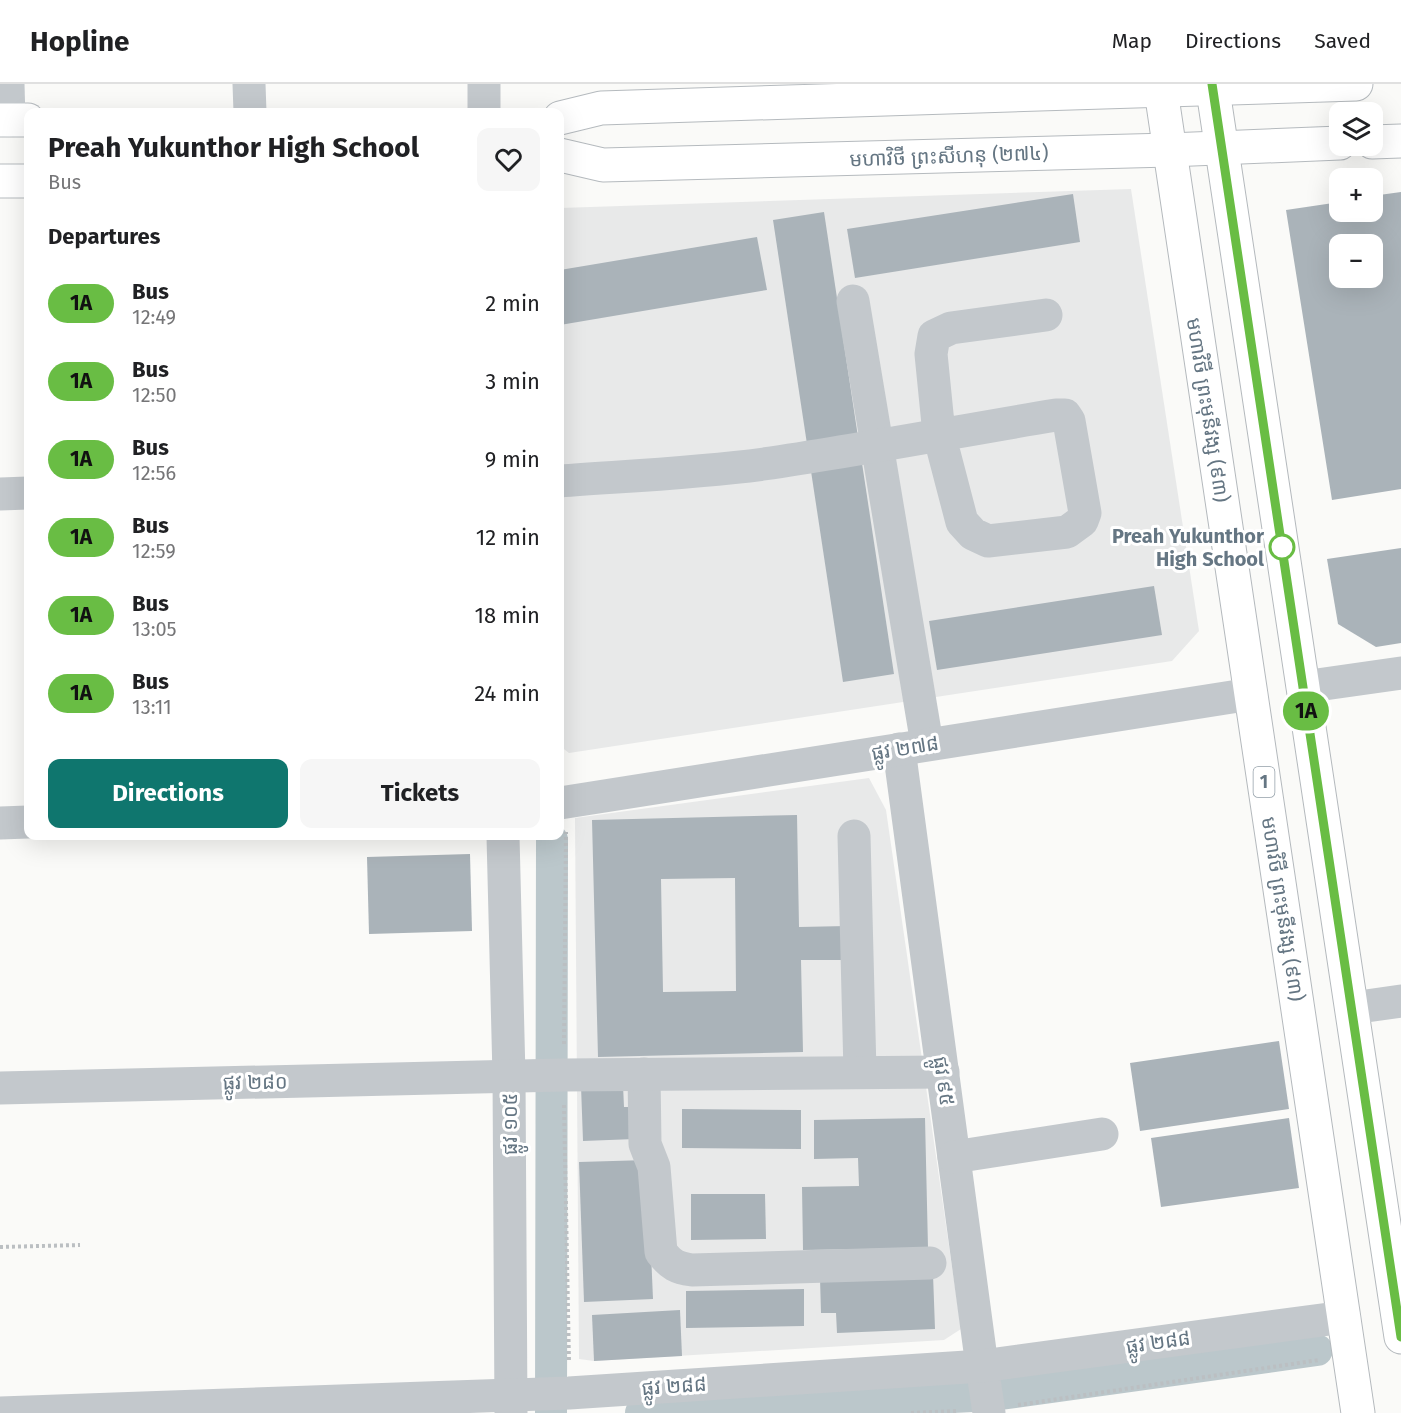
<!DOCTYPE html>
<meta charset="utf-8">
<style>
body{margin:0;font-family:"Fira Sans","Noto Sans Khmer",sans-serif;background:#f6f6f6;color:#202124;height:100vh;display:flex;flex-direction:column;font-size:22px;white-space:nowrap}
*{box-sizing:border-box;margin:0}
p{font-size:20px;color:#757577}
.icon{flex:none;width:33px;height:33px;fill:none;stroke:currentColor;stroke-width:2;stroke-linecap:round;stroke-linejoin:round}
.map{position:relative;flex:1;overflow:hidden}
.details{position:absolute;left:24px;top:24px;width:540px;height:732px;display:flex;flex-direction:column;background:#fff;border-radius:12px;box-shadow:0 6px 24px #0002}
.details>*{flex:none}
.badge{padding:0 12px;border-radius:20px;font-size:21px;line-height:39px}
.tools{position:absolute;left:1329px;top:18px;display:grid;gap:12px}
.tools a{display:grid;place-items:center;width:54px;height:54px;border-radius:12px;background:#fff;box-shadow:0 6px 24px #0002;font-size:30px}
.map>.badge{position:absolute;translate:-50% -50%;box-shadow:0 0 0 3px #fff}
h2{padding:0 24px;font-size:22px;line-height:54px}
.round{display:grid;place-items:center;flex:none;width:63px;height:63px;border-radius:12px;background:#f6f6f6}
.head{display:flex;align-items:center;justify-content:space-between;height:102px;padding:0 24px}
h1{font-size:28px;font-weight:700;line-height:45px}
.button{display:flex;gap:12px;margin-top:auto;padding:12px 24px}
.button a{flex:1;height:69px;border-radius:12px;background:#0f766e;color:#fff;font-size:24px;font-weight:700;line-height:69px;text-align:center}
.button a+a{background:#f6f6f6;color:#202124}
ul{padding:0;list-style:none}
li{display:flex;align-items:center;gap:18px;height:78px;padding:0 24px}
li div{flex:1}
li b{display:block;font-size:22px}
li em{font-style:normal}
li .badge{min-width:66px;font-weight:700;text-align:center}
header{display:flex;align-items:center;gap:36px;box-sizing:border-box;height:84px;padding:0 30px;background:#fff;border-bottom:2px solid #e0e0e0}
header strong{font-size:28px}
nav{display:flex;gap:33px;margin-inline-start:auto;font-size:21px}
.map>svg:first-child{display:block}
.built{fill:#e8e9e9}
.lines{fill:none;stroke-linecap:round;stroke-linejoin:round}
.canal{stroke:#bbc7cb;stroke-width:32}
.building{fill:#aab3b9;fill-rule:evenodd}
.major-casing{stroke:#b5babe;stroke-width:35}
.highway-casing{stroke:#b4b9bd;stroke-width:35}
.path{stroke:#bbbfc2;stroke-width:4;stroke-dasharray:3 3;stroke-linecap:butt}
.minor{stroke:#c3c8cc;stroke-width:33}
.major{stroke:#fff;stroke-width:33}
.highway{stroke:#fff;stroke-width:33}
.line-casing{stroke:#fff;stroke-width:14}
.line{stroke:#69bd44;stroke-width:9}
.stop-dot{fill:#fff;stroke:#69bd44;stroke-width:3}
.labels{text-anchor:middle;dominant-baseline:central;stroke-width:6;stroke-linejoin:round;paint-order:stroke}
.shield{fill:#fff;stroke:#939fa8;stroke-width:1.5}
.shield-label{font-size:18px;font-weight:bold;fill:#657683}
.street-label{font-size:20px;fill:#657683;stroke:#fff}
.stop-label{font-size:20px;font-weight:bold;fill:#657683;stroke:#fff;text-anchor:end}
</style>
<header>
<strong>Hopline</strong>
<nav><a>Map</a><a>Directions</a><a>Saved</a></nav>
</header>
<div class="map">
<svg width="1401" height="1329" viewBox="0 0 1401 1329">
<rect width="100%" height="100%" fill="#fafaf8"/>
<!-- built -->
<g class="built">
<path d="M1131 105 1199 547 1172 577 569 669 560 662V124Z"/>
<path d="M869 694 886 726 961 1245 944 1256 594 1277 579 1275 575 734Z"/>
</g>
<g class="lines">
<!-- canal -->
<g class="canal">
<path d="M551 1329 552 756"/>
<path d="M641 1329 993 1311 1317 1266"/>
</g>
</g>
<!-- building -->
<g class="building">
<path d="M1401 108V405L1332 416 1286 126 1340 118V128H1372V112ZM1340 160H1372V194H1340Z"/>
<path d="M1073 110 1080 158 855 194 847 145Z"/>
<path d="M824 128 858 353 807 360 773 136Z"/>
<path d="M757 153 767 206 560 241V186Z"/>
<path d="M860 366 894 590 843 598 809 374Z"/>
<path d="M1401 464V559L1376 563 1338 540 1327 475Z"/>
<path d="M1154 502 1162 551 937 586 929 537Z"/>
<path d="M797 731 799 843 847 842 848 876H801L803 968 598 973 592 736ZM735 794 736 907 663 908 661 795Z"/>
<path d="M470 770 472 847 369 850 367 773Z"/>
<path d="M1279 957 1289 1025 1140 1047 1130 979Z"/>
<path d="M623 1001 624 1023H634L635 1055 583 1057 581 1002Z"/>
<path d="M682 1025 801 1026V1065L682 1064Z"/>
<path d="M925 1034 928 1164 803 1166 802 1103 859 1102 858 1074 814 1075V1036Z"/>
<path d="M1289 1034 1299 1104 1161 1123 1151 1054Z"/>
<path d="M647 1076 653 1215 584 1218 579 1078Z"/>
<path d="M691 1110H765L766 1155 691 1156Z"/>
<path d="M933 1190 935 1245 837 1249 836 1229H821L820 1194Z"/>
<path d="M804 1205V1242L686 1244V1207Z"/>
<path d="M680 1226 682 1272 594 1277 592 1231Z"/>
</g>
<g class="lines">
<defs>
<g id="major">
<path d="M560 34 601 24 1356 0"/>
<path d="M0 36H28"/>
<path d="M1372 58 1401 57"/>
<path d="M560 71 603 81 1169 66 1340 59"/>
<path d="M0 97H28"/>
</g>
<g id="highway">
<path d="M1160 0 1358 1329"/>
<path d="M1212 0 1401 1253"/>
</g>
</defs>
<!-- major casing -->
<use href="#major" class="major-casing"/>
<!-- highway casing -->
<use href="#highway" class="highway-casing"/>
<!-- path -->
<g class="path">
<path d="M564 960 566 748"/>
<path d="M564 1021 569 1278"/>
<path d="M0 1163 80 1161"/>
<path d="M1018 1321 1319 1276"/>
<path d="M911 1329 957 1327"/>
</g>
<!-- minor -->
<g class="minor">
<path d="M8 0 9 36"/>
<path d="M249 0 250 28"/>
<path d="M484 0V28"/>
<path d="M853 217 927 660"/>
<path d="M560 397C627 392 696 389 764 380 861 366 959 347 1056 331H1065L1069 337 1085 429 1082 437 1067 448 988 457 973 450 962 438 939 350 931 270 934 252 951 244 1046 231"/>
<path d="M0 410 28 409"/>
<path d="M1303 603 1401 589"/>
<path d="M899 665 982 1282 989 1329"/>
<path d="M560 719 1251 610"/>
<path d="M0 739 28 738"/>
<path d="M503 752 509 992 511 1329"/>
<path d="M854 752 860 988"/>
<path d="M1352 924 1401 917"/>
<path d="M644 990 645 1060 654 1083 661 1168C671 1181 677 1184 692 1186L930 1179"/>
<path d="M0 1004 564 991 943 988"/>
<path d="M954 1073 1102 1050"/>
<path d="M0 1329 569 1309 982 1282 1344 1233"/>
</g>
<!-- major -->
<use href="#major" class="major"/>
<!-- highway -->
<use href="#highway" class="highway"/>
</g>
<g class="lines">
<defs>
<path id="line" d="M1212 0 1401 1253"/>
</defs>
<!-- line casing -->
<use href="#line" class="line-casing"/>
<!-- line -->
<use href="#line" class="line"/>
</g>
<!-- markers -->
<circle class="stop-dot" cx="1282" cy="463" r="12"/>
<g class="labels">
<!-- shield labels -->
<rect class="shield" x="1253.5" y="683" width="21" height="30" rx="4.5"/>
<g class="shield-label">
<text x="1264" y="698">1</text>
</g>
<!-- street labels -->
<g class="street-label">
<text transform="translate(949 72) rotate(-2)">មហាវិថី ព្រះសីហនុ (២៧៤)</text>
<text transform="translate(1208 326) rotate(81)">មហាវិថី ព្រះមុនីវង្ស (៩៣)</text>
<text transform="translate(905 664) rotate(-9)">ផ្លូវ ២៧៨</text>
<text transform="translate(1283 825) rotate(81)">មហាវិថី ព្រះមុនីវង្ស (៩៣)</text>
<text transform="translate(944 997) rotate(82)">ផ្លូវ ៩៥</text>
<text transform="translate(255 998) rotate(-1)">ផ្លូវ ២៨០</text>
<text transform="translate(510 1040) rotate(-90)">ផ្លូវ ១០៥</text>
<text transform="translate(1158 1258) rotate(-8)">ផ្លូវ ២៨៨</text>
<text transform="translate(674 1302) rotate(-4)">ផ្លូវ ២៨៨</text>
</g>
<!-- stop labels -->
<g class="stop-label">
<text x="1264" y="452">Preah Yukunthor<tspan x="1264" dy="23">High School</tspan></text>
</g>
</g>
</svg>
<div class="tools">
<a><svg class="icon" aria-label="layers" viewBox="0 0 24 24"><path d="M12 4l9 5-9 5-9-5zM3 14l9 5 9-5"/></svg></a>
<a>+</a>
<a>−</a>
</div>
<b class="badge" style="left:1306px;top:627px;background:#69bd44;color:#111">1A</b>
<section class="details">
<div class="head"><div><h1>Preah Yukunthor High School</h1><p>Bus</p></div><a class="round"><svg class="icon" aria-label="heart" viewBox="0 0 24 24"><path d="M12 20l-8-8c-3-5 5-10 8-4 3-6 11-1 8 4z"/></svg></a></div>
<h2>Departures</h2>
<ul>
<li><span class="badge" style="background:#69bd44;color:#111">1A</span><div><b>Bus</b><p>12:49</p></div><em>2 min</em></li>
<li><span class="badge" style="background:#69bd44;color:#111">1A</span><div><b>Bus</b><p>12:50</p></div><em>3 min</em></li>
<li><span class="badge" style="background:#69bd44;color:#111">1A</span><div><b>Bus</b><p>12:56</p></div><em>9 min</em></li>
<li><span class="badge" style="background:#69bd44;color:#111">1A</span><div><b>Bus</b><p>12:59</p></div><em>12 min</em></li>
<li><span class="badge" style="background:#69bd44;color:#111">1A</span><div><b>Bus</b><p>13:05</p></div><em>18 min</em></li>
<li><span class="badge" style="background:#69bd44;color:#111">1A</span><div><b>Bus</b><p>13:11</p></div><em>24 min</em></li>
</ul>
<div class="button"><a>Directions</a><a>Tickets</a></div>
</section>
</div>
